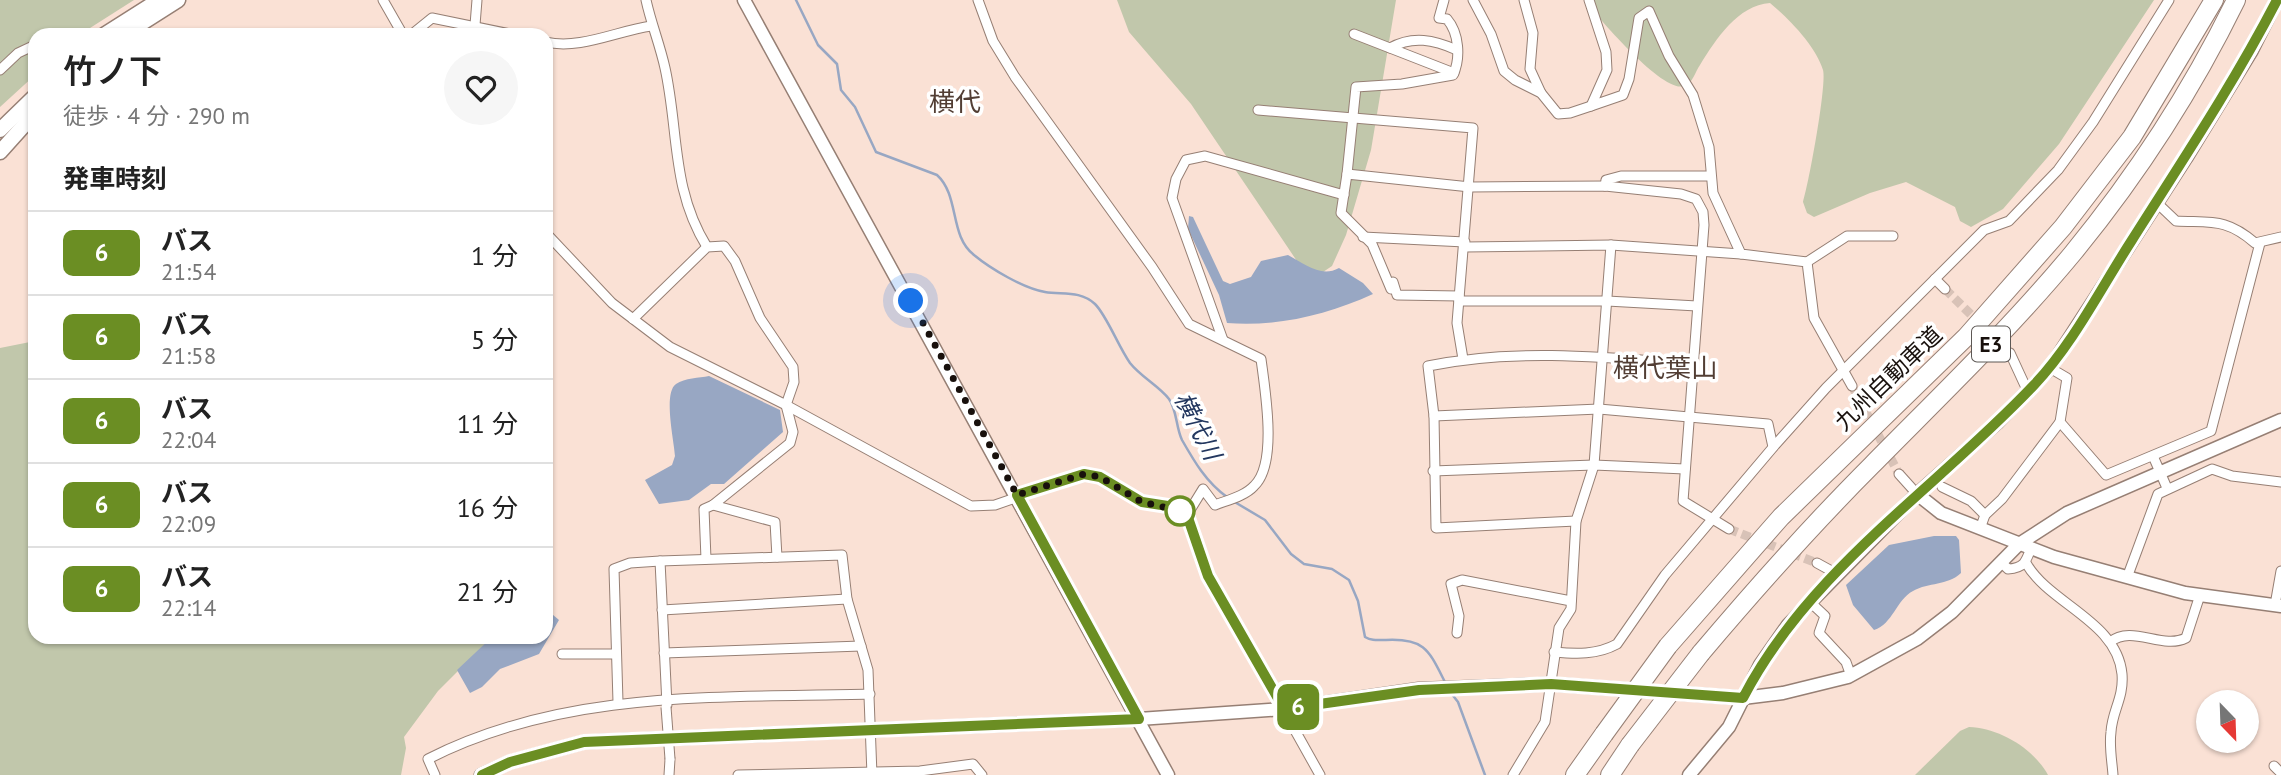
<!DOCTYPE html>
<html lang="ja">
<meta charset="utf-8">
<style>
body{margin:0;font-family:"PT Sans","Noto Sans JP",sans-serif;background:#f6f6f6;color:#222;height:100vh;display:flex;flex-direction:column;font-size:26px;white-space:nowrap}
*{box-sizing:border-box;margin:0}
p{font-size:23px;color:#767676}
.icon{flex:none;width:38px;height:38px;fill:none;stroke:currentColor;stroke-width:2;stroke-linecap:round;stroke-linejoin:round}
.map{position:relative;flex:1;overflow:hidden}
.drawer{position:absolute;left:28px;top:28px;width:525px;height:616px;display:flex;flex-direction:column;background:#fff;border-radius:21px;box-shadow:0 2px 5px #0004}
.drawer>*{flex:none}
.badge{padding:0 14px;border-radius:10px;font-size:24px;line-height:46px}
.needle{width:46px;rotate:157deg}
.tools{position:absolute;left:2196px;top:690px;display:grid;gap:14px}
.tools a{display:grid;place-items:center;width:63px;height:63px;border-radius:50%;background:#fff;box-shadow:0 2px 5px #0004;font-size:35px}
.you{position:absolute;width:35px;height:35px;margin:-18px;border:5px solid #fff;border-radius:50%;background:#1a73e8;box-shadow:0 0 0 10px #1a73e833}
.map>.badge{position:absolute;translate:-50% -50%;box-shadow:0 0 0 4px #fff}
h2{padding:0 35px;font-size:26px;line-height:63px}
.round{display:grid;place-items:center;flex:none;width:74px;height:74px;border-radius:37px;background:#f6f6f6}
.headline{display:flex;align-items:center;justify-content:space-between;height:119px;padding:0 35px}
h1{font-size:33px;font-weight:600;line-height:52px}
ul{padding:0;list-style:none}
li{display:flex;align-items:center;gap:21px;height:84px;padding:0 35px;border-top:2px solid #e0e0e0}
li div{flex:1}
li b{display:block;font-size:26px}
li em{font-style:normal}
li .badge{min-width:77px;font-weight:700;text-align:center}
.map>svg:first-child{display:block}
.green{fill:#c1c7ab}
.water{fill:#98a7c3}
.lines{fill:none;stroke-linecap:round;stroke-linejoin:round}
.stream{stroke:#98a7c3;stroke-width:2.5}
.street-tunnel{stroke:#d8c2b7;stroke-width:9;stroke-dasharray:9 4.5;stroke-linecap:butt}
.street-casing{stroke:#967f74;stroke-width:11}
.secondary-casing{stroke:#967f74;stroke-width:15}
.primary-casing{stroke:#967f74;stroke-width:17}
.highway-casing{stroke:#967f74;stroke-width:20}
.street{stroke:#fff;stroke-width:9}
.secondary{stroke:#fff;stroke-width:12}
.primary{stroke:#fff;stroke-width:14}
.highway{stroke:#fff;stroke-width:18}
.street-bridge-casing{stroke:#967f74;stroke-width:11;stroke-linecap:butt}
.highway-bridge-casing{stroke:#967f74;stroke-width:20;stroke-linecap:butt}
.street-bridge{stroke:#fff;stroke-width:9}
.highway-bridge{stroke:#fff;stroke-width:18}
.line-casing{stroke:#fff;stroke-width:16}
.line{stroke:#6b8e23;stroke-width:10}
.walk{stroke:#18100c;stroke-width:7;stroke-dasharray:0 12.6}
.stop-dot{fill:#fff;stroke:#6b8e23;stroke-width:3.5}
.labels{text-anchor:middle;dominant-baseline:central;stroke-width:7;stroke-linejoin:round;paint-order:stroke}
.shield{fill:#fff;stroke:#5d5855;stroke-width:2}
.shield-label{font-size:21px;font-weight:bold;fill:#18100c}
.street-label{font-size:23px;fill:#18100c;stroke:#fff}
.water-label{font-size:24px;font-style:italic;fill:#23375f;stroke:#fff}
.quarter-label{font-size:26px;fill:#523e34;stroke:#fff}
</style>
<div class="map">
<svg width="2281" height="775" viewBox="0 0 2281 775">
<rect width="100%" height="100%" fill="#fae1d5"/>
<!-- green -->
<g class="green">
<path d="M0 0H134L79 35H35V75L0 107Z"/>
<path d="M1117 0H1396L1371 150 1346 235 1332 266 1323 272 1305 273 1191 104 1129 32Z"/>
<path d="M1585 0H2154L2059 144 2003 209 1971 227 1960 221 1955 207 1906 182 1870 193 1814 217 1807 213 1803 202C1809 183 1827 84 1823 70 1816 46 1789 19 1770 3 1738 5 1716 39 1700 65 1695 72 1693 83 1684 86 1664 94 1598 18 1585 0Z"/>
<path d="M35 341V637H492L438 691 404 737 406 748 401 775H0V348Z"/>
<path d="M1969 727C1999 728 2033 748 2048 775H1915L1960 731Z"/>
</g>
<!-- water -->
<g class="water">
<path d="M1189 216 1193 217 1223 281 1230 284 1251 277 1261 261 1288 255C1305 264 1321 278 1339 268L1363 283 1373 294C1327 315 1277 327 1227 323L1219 295 1188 229Z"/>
<path d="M709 376 780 410 783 432 724 484H711L689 500 659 504 645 480 672 465 675 456C674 440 663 393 676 384 685 378 699 378 709 376Z"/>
<path d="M1934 536H1956L1959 540 1961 573C1947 586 1929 582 1913 591 1896 600 1893 624 1874 630L1853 605 1846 585 1889 545Z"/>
<path d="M546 609 559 620 539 654 500 669 482 687 470 693 457 670 492 637H546Z"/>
</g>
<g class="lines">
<!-- stream -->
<g class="stream">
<path d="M796 0 818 45 837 64 841 90 855 107 876 152 937 175C960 196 949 236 974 255 991 269 1023 288 1045 292 1062 295 1080 290 1095 304 1107 316 1118 346 1130 363 1141 377 1159 386 1169 399 1177 410 1176 428 1182 440 1194 461 1206 482 1227 497"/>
<path d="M1233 501 1265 520 1291 554 1304 564 1332 569 1349 580 1358 601 1365 637C1372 641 1377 640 1386 640 1426 638 1429 651 1446 684"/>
<path d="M1451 693 1458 702 1485 775"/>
</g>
<!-- street-tunnel -->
<g class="street-tunnel">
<path d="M1945 289 2010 353"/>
<path d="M1852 386 1899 474"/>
<path d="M1729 529 1817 563"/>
</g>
<defs>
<g id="street">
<path d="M383 0 403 35"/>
<path d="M646 0C651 23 660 45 665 68 679 131 671 189 707 247"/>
<path d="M978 0 993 41 1015 77 1152 267 1189 324 1261 359C1265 390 1278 464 1254 486 1245 496 1228 500 1215 505L1203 489 1187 515"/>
<path d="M1473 0 1491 34 1504 71 1515 80 1541 93 1558 114 1570 113 1591 106"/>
<path d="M1524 0 1533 33 1530 69 1541 93"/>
<path d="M1589 0 1606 52 1607 70 1591 106 1623 95 1629 79 1639 18 1649 11 1669 56 1693 95 1709 147 1713 193 1741 254 1807 262 1814 318 1852 386"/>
<path d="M475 25 477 0"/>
<path d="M1354 34 1454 73"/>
<path d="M411 35 432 18 515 35"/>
<path d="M546 42C579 50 617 31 651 26"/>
<path d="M1390 48C1413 35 1434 40 1457 50"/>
<path d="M0 70 18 53 35 45"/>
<path d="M1258 110 1473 128 1457 323 1463 359"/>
<path d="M1347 174 1356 87 1402 84 1453 75C1461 58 1459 33 1447 19L1439 18 1444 0"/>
<path d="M1605 186 1606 180 1621 176H1709"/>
<path d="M2156 202 2176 221C2212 223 2226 218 2255 243L2281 237"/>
<path d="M546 233 612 303 670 347 786 405 971 506 995 505 1084 474 1100 477 1142 502 1174 507 1187 515 1208 575 1320 775"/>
<path d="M1363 237 1465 242"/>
<path d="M1465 247 1611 245 1741 254"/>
<path d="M1807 262 1847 236H1893"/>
<path d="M1935 279 1945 289"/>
<path d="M1393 282 1397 295 1459 296"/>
<path d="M1391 289 1372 244 1341 213 1347 174 1470 187 1605 186 1681 194 1696 199 1703 212 1704 225 1683 501 1729 529"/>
<path d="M1459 301H1607L1697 306"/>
<path d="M633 319 707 247 724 246 735 261 760 318 793 367 794 382 786 405 793 432 790 443 713 505 704 509 706 559"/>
<path d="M1223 340 1172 198 1176 179 1186 160 1205 156 1344 195"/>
<path d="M2010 353 2028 392"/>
<path d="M2050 368 2067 378 2060 422 2106 475 2211 431 2260 243"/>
<path d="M1434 416 1599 409 1768 424 1773 447"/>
<path d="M2153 456 2167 488"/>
<path d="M1433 471 1594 465 1685 469"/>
<path d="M1899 474 1917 494"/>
<path d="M1942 487 1971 501 1985 515"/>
<path d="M713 505 775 522 777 557"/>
<path d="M1576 521 1436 528 1434 416 1428 366C1513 348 1605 357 1692 364"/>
<path d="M1980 529 1985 515 2002 499 2060 422"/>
<path d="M660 561 667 705"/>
<path d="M2001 562 2008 569C2024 568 2026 562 2031 548"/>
<path d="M1817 563 1837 574"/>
<path d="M2026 563C2049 604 2117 621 2122 674 2124 698 2112 711 2111 732 2109 746 2112 761 2113 775"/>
<path d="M2128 575 2158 494 2212 469 2232 476 2281 482"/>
<path d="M1809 601 1825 616 1819 633 1846 662 1851 676"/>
<path d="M2275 605 2281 571"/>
<path d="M662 610 847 599"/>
<path d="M1457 633 1459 616 1451 584 1462 580 1571 601"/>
<path d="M2110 642C2132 624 2162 650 2186 638L2200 595"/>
<path d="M1554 652C1576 654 1597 655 1617 644L1665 575 1775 445 1826 388 1984 230 2009 221 2058 170 2093 122 2169 0"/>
<path d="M664 653 861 646"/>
<path d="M562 654H616"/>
<path d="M618 702 614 569 630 563 660 561 842 555 847 599 868 670 872 775"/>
<path d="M2274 766 2281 773"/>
<path d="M435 775 428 759C565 689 720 698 870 694"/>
<path d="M669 775 670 759"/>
<path d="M738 775 920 771 973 764 982 775"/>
<path d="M1513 775 1545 722 1559 628 1571 609 1576 521 1594 465 1611 245"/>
</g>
<g id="secondary">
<path d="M744 0 1168 775"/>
<path d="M1917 494 1941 513 2054 557 2185 593 2281 606"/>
<path d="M481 775 510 762 584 742 1139 719 1284 709 1419 689 1551 684 1743 698 1783 693 1848 677 1917 639 1952 612 2019 544 2067 513 2281 420"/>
<path d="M1689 775 1729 727 1760 665 1788 625 1917 494 1997 423 2050 368 2186 158 2252 50 2277 0"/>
</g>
<g id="primary">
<path d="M104 35 159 0"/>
<path d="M123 35 178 0"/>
<path d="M0 130 35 96"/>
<path d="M0 152 35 113"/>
</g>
<g id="highway">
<path d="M1668 646 1781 517 1966 337 2063 227 2132 137 2214 0"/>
<path d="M1701 653C1756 588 1812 525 1872 465 1940 396 2011 328 2073 253 2136 176 2192 90 2236 0"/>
<path d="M1575 775 1604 734"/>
<path d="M1610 775 1630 745"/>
</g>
</defs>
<!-- street casing -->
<use href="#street" class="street-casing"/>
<!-- secondary casing -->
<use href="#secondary" class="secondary-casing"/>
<!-- primary casing -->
<use href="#primary" class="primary-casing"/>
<!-- highway casing -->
<use href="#highway" class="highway-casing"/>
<!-- street -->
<use href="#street" class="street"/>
<!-- secondary -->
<use href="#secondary" class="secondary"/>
<!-- primary -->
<use href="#primary" class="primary"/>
<!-- highway -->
<use href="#highway" class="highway"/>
<defs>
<path id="street-bridge" d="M666 707 670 759"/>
<g id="highway-bridge">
<path d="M1604 734 1668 646"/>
<path d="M1630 745 1701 653"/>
</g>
</defs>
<!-- street-bridge casing -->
<use href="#street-bridge" class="street-bridge-casing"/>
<!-- highway-bridge casing -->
<use href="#highway-bridge" class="highway-bridge-casing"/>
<!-- street-bridge -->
<use href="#street-bridge" class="street-bridge"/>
<!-- highway-bridge -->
<use href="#highway-bridge" class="highway-bridge"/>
</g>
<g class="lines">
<defs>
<path id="line" d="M482 775 510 762 584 742 1139 719 1017 495 1084 474 1100 477 1142 502 1174 507 1187 515 1208 576 1284 709 1419 690 1551 684 1743 698C1809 570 1937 488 2034 385 2073 344 2101 288 2132 240 2182 161 2234 83 2277 0"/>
</defs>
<!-- line casing -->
<use href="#line" class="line-casing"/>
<!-- line -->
<use href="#line" class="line"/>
<!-- walk -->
<path class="walk" d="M911 301 1017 495 1084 474 1100 477 1142 502 1180 511"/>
</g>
<!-- markers -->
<circle class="stop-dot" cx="1180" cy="511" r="14"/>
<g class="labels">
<!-- shield labels -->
<rect class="shield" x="1972" y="326.5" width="38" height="35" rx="5"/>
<g class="shield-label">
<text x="1991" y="344">E3</text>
</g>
<!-- street labels -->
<g class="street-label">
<text transform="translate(1888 378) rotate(-44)">九州自動車道</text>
</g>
<!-- water labels -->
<g class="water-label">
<text transform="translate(1198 426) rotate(63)">横代川</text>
</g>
<!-- quarter labels -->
<g class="quarter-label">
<text x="955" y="101">横代</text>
<text x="1665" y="367">横代葉山</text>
</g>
</g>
</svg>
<div class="tools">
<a><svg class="needle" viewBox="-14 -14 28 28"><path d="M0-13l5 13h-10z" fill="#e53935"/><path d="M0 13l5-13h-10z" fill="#767676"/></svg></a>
</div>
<div class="you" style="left:911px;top:301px"></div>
<b class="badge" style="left:1298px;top:707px;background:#6b8e23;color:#fff">6</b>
<section class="drawer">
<div class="headline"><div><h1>竹ノ下</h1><p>徒歩 · 4 分 · 290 m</p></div><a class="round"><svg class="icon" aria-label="heart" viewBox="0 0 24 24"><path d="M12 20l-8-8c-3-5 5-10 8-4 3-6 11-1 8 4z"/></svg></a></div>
<h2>発車時刻</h2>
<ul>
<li><span class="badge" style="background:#6b8e23;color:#fff">6</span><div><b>バス</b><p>21:54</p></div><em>1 分</em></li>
<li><span class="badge" style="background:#6b8e23;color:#fff">6</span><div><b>バス</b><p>21:58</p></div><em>5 分</em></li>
<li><span class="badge" style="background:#6b8e23;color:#fff">6</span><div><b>バス</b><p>22:04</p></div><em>11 分</em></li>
<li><span class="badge" style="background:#6b8e23;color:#fff">6</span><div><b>バス</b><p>22:09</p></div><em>16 分</em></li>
<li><span class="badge" style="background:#6b8e23;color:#fff">6</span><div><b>バス</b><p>22:14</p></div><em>21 分</em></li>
</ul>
</section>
</div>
